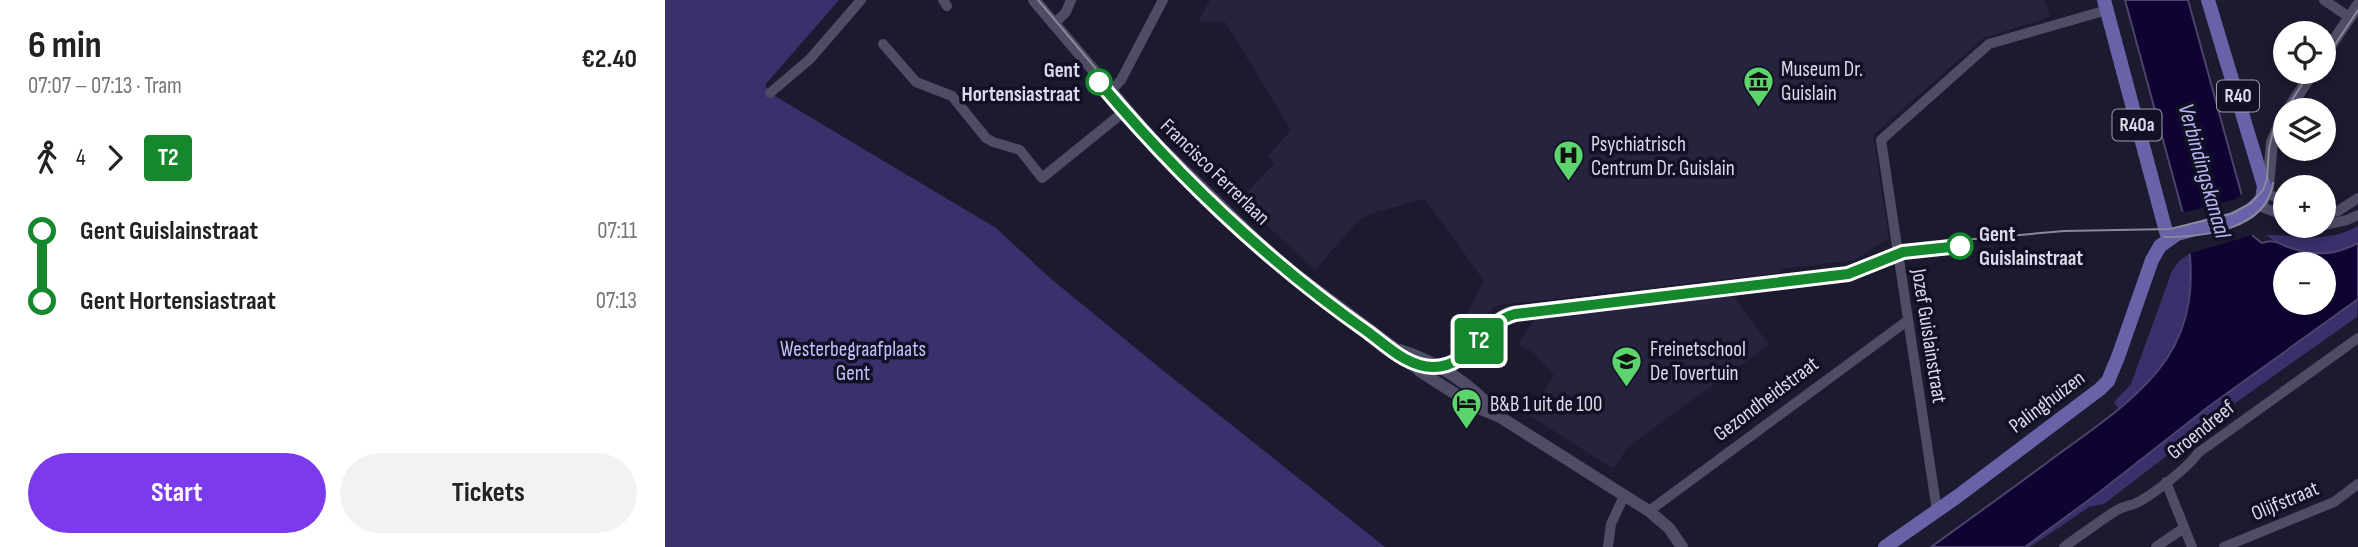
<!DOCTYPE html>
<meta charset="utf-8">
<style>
body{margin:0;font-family:"Sofia Sans Condensed",sans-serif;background:#f2f2f2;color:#222;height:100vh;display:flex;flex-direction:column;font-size:26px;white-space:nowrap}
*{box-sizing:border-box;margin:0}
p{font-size:23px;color:#767676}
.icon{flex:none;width:38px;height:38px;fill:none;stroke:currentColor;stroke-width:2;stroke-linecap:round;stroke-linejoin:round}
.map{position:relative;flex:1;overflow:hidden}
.drawer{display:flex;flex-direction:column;background:#fff;width:665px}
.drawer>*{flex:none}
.badge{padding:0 14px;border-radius:5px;font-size:24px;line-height:46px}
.controls{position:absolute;left:1608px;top:21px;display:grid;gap:14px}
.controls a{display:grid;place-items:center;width:63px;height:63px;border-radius:50%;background:#fff;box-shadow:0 4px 10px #0003;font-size:35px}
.map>.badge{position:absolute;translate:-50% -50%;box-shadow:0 0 0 4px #fff}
.legs{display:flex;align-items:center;gap:10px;height:77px;padding:0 28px;font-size:23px}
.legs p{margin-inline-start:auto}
.headline{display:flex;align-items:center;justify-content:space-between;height:119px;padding:0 28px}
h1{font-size:38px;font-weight:700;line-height:52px}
.button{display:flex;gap:14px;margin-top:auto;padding:14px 28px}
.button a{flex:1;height:80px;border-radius:42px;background:#7c3aed;color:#fff;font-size:28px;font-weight:700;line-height:80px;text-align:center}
.button a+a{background:#f2f2f2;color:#222}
ul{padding:0 28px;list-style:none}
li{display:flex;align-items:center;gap:24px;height:70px;font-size:26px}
li i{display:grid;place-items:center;width:10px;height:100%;margin:0 9px;background:currentColor}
li i::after{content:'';width:18px;height:18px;margin:-9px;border:5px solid;border-radius:50%;background:#fff}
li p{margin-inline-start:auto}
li:first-child i{background:linear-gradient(#0000 50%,currentColor 0)}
li:last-child i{background:linear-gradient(currentColor 50%,#0000 0)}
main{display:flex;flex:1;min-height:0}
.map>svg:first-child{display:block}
.built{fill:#25233d}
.green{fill:#39306c}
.water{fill:#100233;stroke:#4d436a;stroke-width:2;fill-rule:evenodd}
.pier{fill:#1b1a2e}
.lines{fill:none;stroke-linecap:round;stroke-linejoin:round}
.minor{stroke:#4e4d65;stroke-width:10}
.tertiary{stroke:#4e4d65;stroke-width:12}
.primary{stroke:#6a62a9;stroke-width:14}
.tram{stroke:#8a899a;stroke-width:2}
.line-1-casing{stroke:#fff;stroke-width:16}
.line-1{stroke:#15882e;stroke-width:10}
.stop-1-dot{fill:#fff;stroke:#15882e;stroke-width:3.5}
.labels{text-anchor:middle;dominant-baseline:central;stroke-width:7;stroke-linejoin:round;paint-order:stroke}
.shield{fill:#121024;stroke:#9f9dae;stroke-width:2}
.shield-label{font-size:19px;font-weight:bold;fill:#dbdae9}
.poi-label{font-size:21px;fill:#dbdae9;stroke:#121024;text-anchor:start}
.stop-label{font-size:21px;font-weight:bold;fill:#dbdae9;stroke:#121024;text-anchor:end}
.street-label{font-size:21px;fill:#dbdae9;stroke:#121024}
.park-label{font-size:21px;fill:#c3c0fe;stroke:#121024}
.water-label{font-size:23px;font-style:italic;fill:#bbb8f6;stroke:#121024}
</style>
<main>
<section class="drawer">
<div class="headline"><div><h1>6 min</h1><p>07:07 – 07:13 · Tram</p></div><b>€2.40</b></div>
<div class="legs"><svg class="icon" aria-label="walk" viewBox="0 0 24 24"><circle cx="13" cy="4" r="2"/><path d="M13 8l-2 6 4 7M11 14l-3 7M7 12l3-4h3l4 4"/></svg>4<svg class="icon" aria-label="forward" viewBox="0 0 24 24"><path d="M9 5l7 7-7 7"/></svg><b class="badge" style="background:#15882e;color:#fff">T2</b></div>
<ul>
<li><i style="color:#15882e"></i><b>Gent Guislainstraat</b><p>07:11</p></li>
<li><i style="color:#15882e"></i><b>Gent Hortensiastraat</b><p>07:13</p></li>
</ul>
<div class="button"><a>Start</a><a>Tickets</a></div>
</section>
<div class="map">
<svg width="1693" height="547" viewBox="0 0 1693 547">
<rect width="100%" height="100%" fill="#1b1a2e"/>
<!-- built -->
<g class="built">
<path d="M545 0H1380L1385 17 1322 37 1321 36 1208 135 1224 238 1190 260 1115 269V273L835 305 829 307 815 320 788 348 783 346 819 281 760 199 704 214 694 220 650 270 574 200 609 164 603 156 626 130 560 22 533 21Z"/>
<path d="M1066 292 1104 345 964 446 948 469 864 415 889 375 868 353 853 344 872 315Z"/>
</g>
<!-- green -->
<g class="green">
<path d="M0 0H174L100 85 105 93 331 228 385 278 495 368 720 547H0Z"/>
<path d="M1693 226V243C1664 259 1628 257 1601 235 1635 235 1661 244 1693 226Z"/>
<path d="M1526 253C1527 293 1520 340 1494 372 1483 386 1469 398 1455 410L1449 402 1466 384 1507 271 1515 260Z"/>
<path d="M1693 299 1692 317 1573 401 1439 504 1424 507 1365 547H1360L1436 491 1542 407Z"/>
</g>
<!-- water -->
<path class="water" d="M1460 0H1523L1588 236 1597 243C1608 239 1613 243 1623 247 1649 256 1669 256 1693 243V299L1543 407 1436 491 1360 547H1266C1309 516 1352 485 1395 453 1487 387 1545 346 1520 221ZM1620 264H1659V303H1620Z"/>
<!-- pier -->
<path class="pier" d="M1581 191 1591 234 1523 254 1514 211 1521 212 1571 199Z"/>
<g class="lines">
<!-- minor -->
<g class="minor">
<path d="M278 0 282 6"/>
<path d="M1659 0 1684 17"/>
<path d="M389 24 401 12 406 0"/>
<path d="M218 44 251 82 287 96 321 138 328 142 355 150 377 178 461 110"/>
<path d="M446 91 456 80 498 0"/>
<path d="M105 93 145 59 196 0"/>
<path d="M1599 193 1620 200"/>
<path d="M1592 205 1620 216"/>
<path d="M1659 214 1673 211 1693 198"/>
<path d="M1659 225 1682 220 1693 215"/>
<path d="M1501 482 1527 547"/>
<path d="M984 511 1242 321"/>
<path d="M1272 511 1216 140 1324 44 1442 10"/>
<path d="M943 547 946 524 959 496"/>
<path d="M1399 547C1416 535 1432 523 1449 512 1456 507 1462 506 1469 504 1484 498 1525 466 1533 453L1693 338"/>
<path d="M1491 547 1519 528"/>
<path d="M1559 547 1669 502 1693 484"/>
</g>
<!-- tertiary -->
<g class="tertiary">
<path d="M369 0 486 138 591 240 625 270 728 347 756 372 811 407 835 417 984 511 1004 528 1017 547"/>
<path d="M1659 55 1693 5"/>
<path d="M1623 110 1648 72"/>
<path d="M1599 192 1603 187 1607 142 1620 113"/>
<path d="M735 350C772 362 806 384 832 414"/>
</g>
<!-- primary -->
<g class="primary">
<path d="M1439 0 1503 239"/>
<path d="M1220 547 1293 496 1435 389 1443 381 1453 357 1487 260 1495 246 1512 234 1568 219 1584 212 1597 199 1599 186 1543 0"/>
</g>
<!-- tram -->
<g class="tram">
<path d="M373 0C417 51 458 104 505 153 563 215 628 272 696 321 717 336 743 362 770 360 807 359 810 318 846 307L1180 268 1241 245 1399 231 1505 229 1566 214 1586 203 1598 190 1602 179 1604 148 1609 128 1645 72"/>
<path d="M1659 61 1693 10"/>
<path d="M1499 237C1539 237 1601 230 1608 183"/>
</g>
</g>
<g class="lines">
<defs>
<path id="line-1" d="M434 82C513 176 603 262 703 332 722 346 743 367 768 367 807 367 816 323 850 314L1183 274 1238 252 1295 246"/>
</defs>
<!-- line-1 casing -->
<use href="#line-1" class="line-1-casing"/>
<!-- line-1 -->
<use href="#line-1" class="line-1"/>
</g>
<!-- icons -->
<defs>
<symbol id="museum-pin" viewBox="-11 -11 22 30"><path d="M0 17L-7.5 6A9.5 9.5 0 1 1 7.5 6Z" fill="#5cd56d" stroke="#121024"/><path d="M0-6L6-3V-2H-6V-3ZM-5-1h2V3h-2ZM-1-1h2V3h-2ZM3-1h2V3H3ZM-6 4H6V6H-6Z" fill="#111"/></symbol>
<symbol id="hospital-pin" viewBox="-11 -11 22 30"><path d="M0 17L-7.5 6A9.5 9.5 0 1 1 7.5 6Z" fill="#5cd56d" stroke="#121024"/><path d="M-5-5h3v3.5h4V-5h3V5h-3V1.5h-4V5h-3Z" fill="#111"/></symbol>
<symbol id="school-pin" viewBox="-11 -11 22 30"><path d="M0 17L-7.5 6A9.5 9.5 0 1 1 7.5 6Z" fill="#5cd56d" stroke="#121024"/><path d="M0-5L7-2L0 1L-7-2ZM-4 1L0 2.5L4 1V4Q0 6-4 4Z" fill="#111"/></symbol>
<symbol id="hotel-pin" viewBox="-11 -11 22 30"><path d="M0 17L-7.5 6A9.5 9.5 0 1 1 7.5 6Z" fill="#5cd56d" stroke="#121024"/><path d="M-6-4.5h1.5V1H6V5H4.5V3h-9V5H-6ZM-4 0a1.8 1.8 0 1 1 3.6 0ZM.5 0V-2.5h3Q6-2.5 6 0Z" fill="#111"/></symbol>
</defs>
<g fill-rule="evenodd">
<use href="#museum-pin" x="1076" y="64" width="35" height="47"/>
<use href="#hospital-pin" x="886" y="138" width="35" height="47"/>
<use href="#school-pin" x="944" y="344" width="35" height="47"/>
<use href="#hotel-pin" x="784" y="386" width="35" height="47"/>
</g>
<!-- markers -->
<g class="stop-1-dot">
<circle cx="434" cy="82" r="12"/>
<circle cx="1295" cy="246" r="12"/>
</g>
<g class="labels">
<!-- shield labels -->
<g class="shield">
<rect x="1552" y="80.5" width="42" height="31" rx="5"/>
<rect x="1447.5" y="109.5" width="49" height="31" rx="5"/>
</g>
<g class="shield-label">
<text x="1573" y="96">R40</text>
<text x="1472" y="125">R40a</text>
</g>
<!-- poi labels -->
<g class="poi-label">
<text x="1116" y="69">Museum Dr.<tspan x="1116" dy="24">Guislain</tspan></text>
<text x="926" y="144">Psychiatrisch<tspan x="926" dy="24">Centrum Dr. Guislain</tspan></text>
<text x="985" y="349">Freinetschool<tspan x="985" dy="24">De Tovertuin</tspan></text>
<text x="825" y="404">B&amp;B 1 uit de 100</text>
</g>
<!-- stop labels -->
<g class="stop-label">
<text x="415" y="70">Gent<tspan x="415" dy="24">Hortensiastraat</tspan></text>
<text x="1314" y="234" text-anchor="start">Gent<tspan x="1314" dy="24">Guislainstraat</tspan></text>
</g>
<!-- street labels -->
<g class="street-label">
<text transform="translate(550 172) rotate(44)">Francisco Ferrerlaan</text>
<text transform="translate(1264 336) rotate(81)">Jozef Guislainstraat</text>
<text transform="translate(1101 399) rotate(-37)">Gezondheidstraat</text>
<text transform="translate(1382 402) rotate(-37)">Palinghuizen</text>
<text transform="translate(1536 430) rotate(-39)">Groendreef</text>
<text transform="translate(1620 501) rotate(-23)">Olijfstraat</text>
</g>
<!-- park labels -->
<g class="park-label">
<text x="188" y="349">Westerbegraafplaats<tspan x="188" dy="24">Gent</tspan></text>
</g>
<!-- water labels -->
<g class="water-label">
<text transform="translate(1539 171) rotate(74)">Verbindingskanaal</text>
</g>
</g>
</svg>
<div class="controls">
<a><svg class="icon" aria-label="locate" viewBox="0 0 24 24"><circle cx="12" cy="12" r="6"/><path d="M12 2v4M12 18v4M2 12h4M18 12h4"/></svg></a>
<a><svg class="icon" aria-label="layers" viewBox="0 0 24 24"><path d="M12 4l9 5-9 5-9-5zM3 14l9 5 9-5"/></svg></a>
<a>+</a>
<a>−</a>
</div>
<b class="badge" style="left:814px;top:341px;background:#15882e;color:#fff">T2</b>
</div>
</main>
